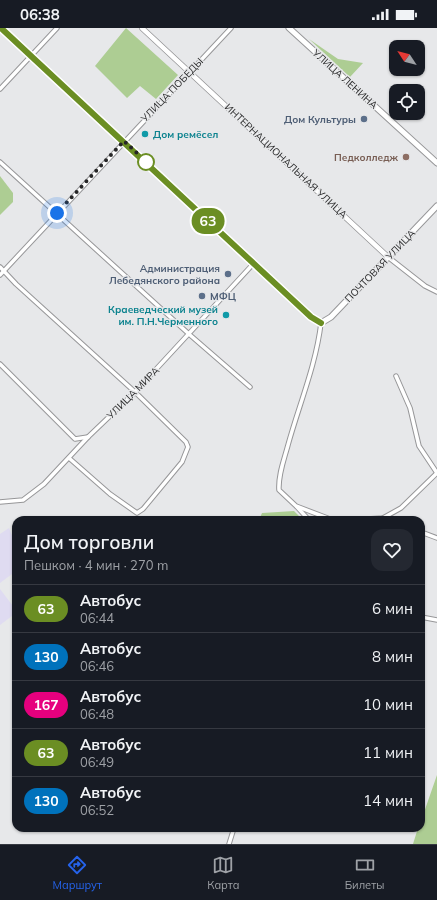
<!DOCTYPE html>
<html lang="ru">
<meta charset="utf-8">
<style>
body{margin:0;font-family:Mulish,sans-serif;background:#242831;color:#f1f3f6;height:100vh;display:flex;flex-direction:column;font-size:15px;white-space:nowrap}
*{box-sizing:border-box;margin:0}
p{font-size:13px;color:#9ea1a6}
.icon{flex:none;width:22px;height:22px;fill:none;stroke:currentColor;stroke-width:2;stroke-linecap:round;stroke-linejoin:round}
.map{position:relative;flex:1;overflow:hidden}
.side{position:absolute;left:12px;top:488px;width:413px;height:316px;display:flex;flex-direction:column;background:#171b24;border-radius:12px;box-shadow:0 1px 3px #0004}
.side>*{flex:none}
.badge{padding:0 8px;border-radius:13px;font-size:14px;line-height:26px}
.needle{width:26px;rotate:306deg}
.buttons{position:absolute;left:389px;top:12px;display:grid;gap:8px}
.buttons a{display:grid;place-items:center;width:36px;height:36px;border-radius:8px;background:#171b24;box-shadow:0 1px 3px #0004;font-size:20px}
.you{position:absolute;width:20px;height:20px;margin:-10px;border:3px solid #fff;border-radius:50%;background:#1a73e8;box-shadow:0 0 0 6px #1a73e833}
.map>.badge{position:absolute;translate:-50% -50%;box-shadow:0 0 0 2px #fff}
.round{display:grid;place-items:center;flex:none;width:42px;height:42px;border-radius:12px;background:#242831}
.summary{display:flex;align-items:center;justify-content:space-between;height:68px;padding:0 12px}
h1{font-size:19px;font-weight:600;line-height:30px}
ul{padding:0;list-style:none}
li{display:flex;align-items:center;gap:12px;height:48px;padding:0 12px;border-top:1px solid #363941}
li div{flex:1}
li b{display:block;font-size:15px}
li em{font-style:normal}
li .badge{min-width:44px;font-weight:700;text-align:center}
.status{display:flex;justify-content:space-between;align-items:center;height:28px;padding:0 20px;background:#171b24;direction:ltr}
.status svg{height:11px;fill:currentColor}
.tabs{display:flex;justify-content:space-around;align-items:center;height:56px;border-top:1px solid #363941;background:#171b24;font-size:11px;color:#9ea1a6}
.tabs a{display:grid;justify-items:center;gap:2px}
.tabs .on{color:#2563eb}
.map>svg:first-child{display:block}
.industrial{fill:#dfdbf1}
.green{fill:#adcd93}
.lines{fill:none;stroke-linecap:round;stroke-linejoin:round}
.minor-casing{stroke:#969698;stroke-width:5.5}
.tertiary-casing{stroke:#969698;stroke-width:6}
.secondary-casing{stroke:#969698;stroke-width:7}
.minor{stroke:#fff;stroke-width:3.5}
.tertiary{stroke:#fff;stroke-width:4.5}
.secondary{stroke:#fff;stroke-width:5}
.line-casing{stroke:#fff;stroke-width:9}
.line{stroke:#6b8e23;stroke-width:6}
.walk{stroke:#262627;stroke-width:4;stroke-dasharray:0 7.2}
.service-dot{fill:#5c6f8a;stroke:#e7e8ea;stroke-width:1.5}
.culture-dot{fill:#0f9aa8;stroke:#e7e8ea;stroke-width:1.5}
.education-dot{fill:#8d6e63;stroke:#e7e8ea;stroke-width:1.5}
.stop-dot{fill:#fff;stroke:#6b8e23;stroke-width:2}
.labels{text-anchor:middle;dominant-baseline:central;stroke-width:3;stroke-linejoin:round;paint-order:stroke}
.street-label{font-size:10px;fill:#262627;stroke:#e7e8ea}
.service-label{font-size:10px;font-weight:bold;fill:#4e5e75;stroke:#e7e8ea;text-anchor:end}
.culture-label{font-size:10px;font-weight:bold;fill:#0d838f;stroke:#e7e8ea;text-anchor:start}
.education-label{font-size:10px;font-weight:bold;fill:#785e54;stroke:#e7e8ea;text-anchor:end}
</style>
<div class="status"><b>06:38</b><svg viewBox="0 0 49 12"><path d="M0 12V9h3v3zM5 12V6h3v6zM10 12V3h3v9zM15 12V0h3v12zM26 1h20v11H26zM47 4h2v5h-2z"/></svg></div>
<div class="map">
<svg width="437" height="816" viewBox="0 0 437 816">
<rect width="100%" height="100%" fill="#e7e8ea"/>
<!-- industrial -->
<g class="industrial">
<path d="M9 500 16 518V543L0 555V506Z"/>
<path d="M0 561 16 582V585L0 597Z"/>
</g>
<!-- green -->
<g class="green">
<path d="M126 0 178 47 156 71 140 58 127 70 95 38Z"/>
<path d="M309 11 338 31 363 35 350 49Z"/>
<path d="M0 148 13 165V174L0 187Z"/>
<path d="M294 483 303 492H259L262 485Z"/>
<path d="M437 747V816H413L418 800H421V793Z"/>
</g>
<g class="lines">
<defs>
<g id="minor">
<path d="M0 61 57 0"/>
<path d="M0 134 190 307 250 359"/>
<path d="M388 229 425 258 437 264"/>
<path d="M0 239 16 256 135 364 186 414 188 419 182 434 143 481 137 485 110 466 69 430"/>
<path d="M0 247 231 0"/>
<path d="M321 295C316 337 299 377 288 417 284 432 278 447 279 462L296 478 330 491 343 492"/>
<path d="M0 336 75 411 88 409"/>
<path d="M396 348 410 380 419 418 437 445"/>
<path d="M0 474 23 472 44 456 88 409 135 364 254 235"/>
<path d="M297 479 309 492"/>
<path d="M383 490 390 492"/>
<path d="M351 492 383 490 401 480 437 445"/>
<path d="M421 504 437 510"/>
<path d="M421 589 437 592"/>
<path d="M229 816 234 800"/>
</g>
<path id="tertiary" d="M142 0 388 229"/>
<g id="secondary">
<path d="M1 0 311 289 321 295 331 289 437 178"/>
<path d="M289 0 437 135"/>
</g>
</defs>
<!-- minor casing -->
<use href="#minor" class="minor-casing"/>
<!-- tertiary casing -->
<use href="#tertiary" class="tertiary-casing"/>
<!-- secondary casing -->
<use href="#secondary" class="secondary-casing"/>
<!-- minor -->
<use href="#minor" class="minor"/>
<!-- tertiary -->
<use href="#tertiary" class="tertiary"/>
<!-- secondary -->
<use href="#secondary" class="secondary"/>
</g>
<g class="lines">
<defs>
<path id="line" d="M1 0 311 289 321 295"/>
</defs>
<!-- line casing -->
<use href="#line" class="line-casing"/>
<!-- line -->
<use href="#line" class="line"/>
<!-- walk -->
<path class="walk" d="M57 185 124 113 151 138 146 134"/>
</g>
<!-- markers -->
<g class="service-dot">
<circle cx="364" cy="91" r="4"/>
<circle cx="228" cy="246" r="4"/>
<circle cx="202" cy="268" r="4"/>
</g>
<g class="culture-dot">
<circle cx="145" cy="106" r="4"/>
<circle cx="226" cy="287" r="4"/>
</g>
<circle class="education-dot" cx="406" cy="129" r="4"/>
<circle class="stop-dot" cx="146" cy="134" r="8"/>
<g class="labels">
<!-- street labels -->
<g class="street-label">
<text transform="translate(345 51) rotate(42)">УЛИЦА ЛЕНИНА</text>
<text transform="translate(172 62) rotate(-46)">УЛИЦА ПОБЕДЫ</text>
<text transform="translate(286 133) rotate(43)">ИНТЕРНАЦИОНАЛЬНАЯ УЛИЦА</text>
<text transform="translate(380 238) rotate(-46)">ПОЧТОВАЯ УЛИЦА</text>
<text transform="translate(133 365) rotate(-45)">УЛИЦА МИРА</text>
</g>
<!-- service labels -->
<g class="service-label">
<text x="356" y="91">Дом Культуры</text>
<text x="220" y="240">Администрация<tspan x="220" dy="12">Лебедянского района</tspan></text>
<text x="210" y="268" text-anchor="start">МФЦ</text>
</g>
<!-- culture labels -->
<g class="culture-label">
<text x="153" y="106">Дом ремёсел</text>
<text x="218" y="281" text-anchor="end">Краеведческий музей<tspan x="218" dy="12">им. П.Н.Черменного</tspan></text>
</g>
<!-- education labels -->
<g class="education-label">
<text x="398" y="129">Педколледж</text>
</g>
</g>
</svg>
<div class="buttons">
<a><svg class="needle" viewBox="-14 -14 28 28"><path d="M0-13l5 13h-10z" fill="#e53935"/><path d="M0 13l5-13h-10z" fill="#9ea1a6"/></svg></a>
<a><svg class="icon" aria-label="locate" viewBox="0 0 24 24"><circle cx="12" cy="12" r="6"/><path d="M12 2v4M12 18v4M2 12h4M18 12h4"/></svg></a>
</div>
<div class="you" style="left:57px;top:185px"></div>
<b class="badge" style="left:208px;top:193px;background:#6b8e23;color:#fff">63</b>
<section class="side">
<div class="summary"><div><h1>Дом торговли</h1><p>Пешком · 4 мин · 270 m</p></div><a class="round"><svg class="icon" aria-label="heart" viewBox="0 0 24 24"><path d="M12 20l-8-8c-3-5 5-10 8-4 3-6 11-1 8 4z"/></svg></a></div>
<ul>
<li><span class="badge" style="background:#6b8e23;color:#fff">63</span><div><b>Автобус</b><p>06:44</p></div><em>6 мин</em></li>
<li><span class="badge" style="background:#0072bc;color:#fff">130</span><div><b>Автобус</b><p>06:46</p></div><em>8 мин</em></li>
<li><span class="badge" style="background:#e6007e;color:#fff">167</span><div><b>Автобус</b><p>06:48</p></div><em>10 мин</em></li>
<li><span class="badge" style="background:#6b8e23;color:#fff">63</span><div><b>Автобус</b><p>06:49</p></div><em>11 мин</em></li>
<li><span class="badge" style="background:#0072bc;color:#fff">130</span><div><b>Автобус</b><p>06:52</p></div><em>14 мин</em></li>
</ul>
</section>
</div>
<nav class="tabs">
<a class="on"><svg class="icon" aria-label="directions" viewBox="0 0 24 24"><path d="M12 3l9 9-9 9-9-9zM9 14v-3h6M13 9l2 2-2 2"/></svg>Маршрут</a>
<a><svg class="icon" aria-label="map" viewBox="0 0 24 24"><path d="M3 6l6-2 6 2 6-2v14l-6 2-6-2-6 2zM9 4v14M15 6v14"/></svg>Карта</a>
<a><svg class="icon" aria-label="tickets" viewBox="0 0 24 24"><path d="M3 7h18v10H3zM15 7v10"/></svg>Билеты</a>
</nav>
